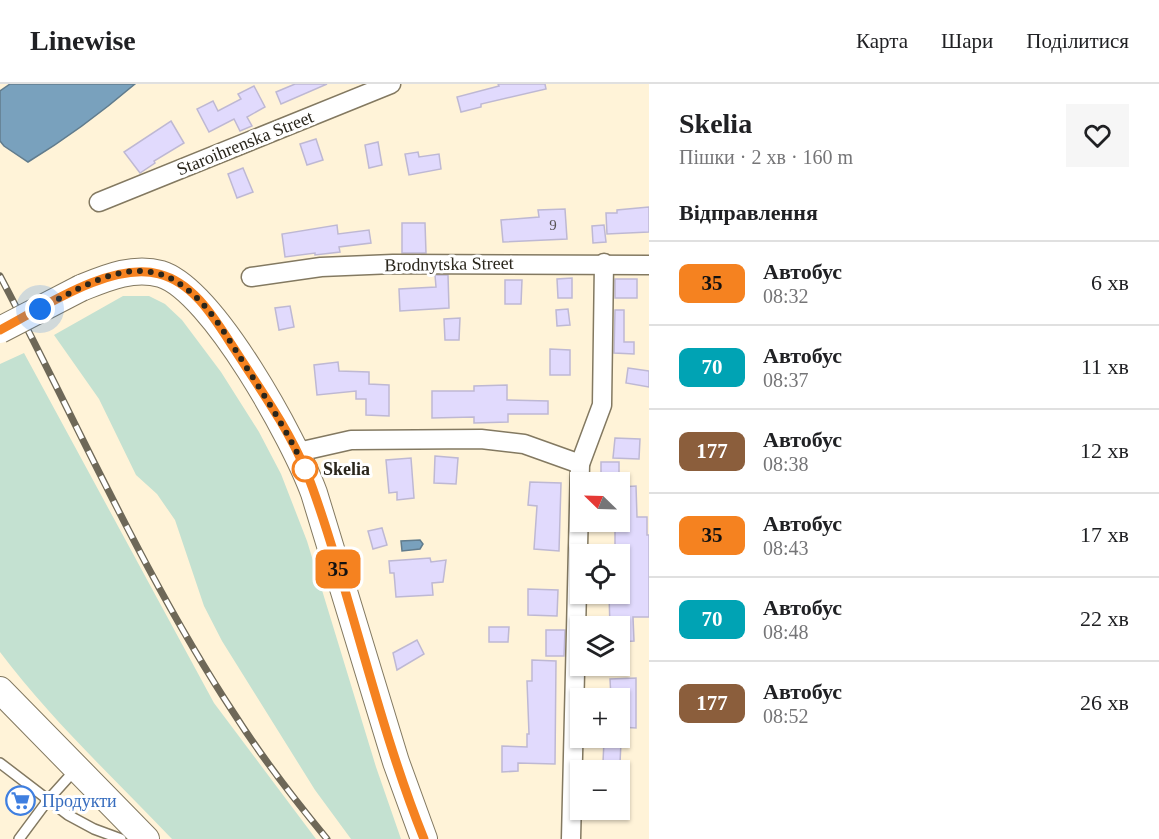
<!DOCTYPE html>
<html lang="uk">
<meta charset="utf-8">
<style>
body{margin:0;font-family:Georgia,serif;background:#f6f6f6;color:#202124;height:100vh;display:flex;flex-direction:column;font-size:22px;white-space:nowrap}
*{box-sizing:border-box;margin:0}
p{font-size:20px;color:#757577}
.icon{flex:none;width:33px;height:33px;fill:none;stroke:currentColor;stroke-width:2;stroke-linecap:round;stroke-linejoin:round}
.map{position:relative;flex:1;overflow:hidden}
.panel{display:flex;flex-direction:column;background:#fff;width:510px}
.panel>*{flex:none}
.badge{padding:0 12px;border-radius:9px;font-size:21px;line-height:39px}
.needle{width:39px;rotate:293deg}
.tools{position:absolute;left:570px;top:388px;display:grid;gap:12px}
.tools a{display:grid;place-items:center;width:60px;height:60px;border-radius:0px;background:#fff;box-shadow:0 2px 4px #0004;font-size:30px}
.you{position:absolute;width:30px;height:30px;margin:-15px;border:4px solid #fff;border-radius:50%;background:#1a73e8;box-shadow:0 0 0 9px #1a73e833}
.map>.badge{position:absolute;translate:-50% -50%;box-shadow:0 0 0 3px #fff}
h2{padding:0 30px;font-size:22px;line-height:54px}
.round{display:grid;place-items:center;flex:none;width:63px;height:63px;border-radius:0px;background:#f6f6f6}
.summary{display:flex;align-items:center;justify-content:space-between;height:102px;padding:0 30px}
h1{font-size:28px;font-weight:800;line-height:45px}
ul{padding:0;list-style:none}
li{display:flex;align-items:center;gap:18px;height:84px;padding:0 30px;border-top:2px solid #e0e0e0}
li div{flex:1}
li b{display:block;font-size:22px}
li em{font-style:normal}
li .badge{min-width:66px;font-weight:700;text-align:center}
header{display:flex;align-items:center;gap:36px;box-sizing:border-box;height:84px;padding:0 30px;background:#fff;border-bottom:2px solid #e0e0e0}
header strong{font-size:28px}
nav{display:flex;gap:33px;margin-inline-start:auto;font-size:21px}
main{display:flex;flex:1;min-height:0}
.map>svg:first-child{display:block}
.green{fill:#c4e1d1}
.water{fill:#79a1bd;stroke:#617c8d;stroke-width:1.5}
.building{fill:#e1dafd;stroke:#beb8d3;stroke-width:1.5}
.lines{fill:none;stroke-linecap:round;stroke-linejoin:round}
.lane-casing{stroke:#837961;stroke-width:12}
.street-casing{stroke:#837961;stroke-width:21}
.secondary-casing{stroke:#837961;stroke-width:28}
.lane{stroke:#fff;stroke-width:9}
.street{stroke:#fff;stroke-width:18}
.secondary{stroke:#fff;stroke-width:26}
.rail-casing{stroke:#6e6858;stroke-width:7}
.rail{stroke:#fff;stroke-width:4.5;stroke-dasharray:14;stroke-linecap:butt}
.secondary-bridge-casing{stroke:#837961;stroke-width:28;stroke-linecap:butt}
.secondary-bridge{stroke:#fff;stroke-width:26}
.line-casing{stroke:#fff;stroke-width:14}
.line{stroke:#f58220;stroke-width:9}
.walk{stroke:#2a261c;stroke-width:6;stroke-dasharray:0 10.8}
.stop-dot{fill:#fff;stroke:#f58220;stroke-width:3}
.labels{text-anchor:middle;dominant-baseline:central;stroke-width:6;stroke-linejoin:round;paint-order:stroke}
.number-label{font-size:15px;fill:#585354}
.street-label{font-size:18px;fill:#2a261c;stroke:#fff}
.stop-label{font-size:18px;font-weight:bold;fill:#2a261c;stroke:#fff;text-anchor:start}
.shop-label{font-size:18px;fill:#366cbe;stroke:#fff;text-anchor:start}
</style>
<header>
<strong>Linewise</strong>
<nav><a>Карта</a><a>Шари</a><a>Поділитися</a></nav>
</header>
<main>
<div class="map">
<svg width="649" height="755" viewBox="0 0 649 755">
<rect width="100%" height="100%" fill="#fff3d8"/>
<!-- green -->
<g class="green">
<path d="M123 212H149L165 220 182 236 221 288 259 348 281 390 307 457 376 683 401 755H351L315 706 222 557 204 522 175 436 157 410 136 391 99 315 54 251Z"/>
<path d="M24 269 214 619 316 755H172C114 694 51 636 0 568V280Z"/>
</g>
<!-- water -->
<g class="water">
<path d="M10 0H135C101 29 66 55 28 78L4 62 0 57V7Z"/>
<path d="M420 456 423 460 420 465 402 467 401 457Z"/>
</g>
<!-- building -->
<g class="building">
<path d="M295 0H327L281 20 276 8Z"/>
<path d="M498 0H545L546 5 481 20V23L461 28 457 13 499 2Z"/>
<path d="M254 2 265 23 247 33 252 42 240 47 234 35 209 48 197 25 213 17 218 27 241 15 238 10Z"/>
<path d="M171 37 184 59 154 77 155 79 140 89 124 68Z"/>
<path d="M316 55 323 76 307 81 300 60Z"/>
<path d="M378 58 382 81 369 84 365 61Z"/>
<path d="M418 68 419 73 439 70 441 85 409 91 405 70Z"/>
<path d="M243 84 253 108 237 114 228 90Z"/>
<path d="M649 123V148L607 150 606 129H617V126Z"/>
<path d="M565 125 567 155 503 158 501 136 539 133 538 126Z"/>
<path d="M402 139H425L426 169H402Z"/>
<path d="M337 141 338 150 369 146 371 159 339 163 340 168 315 171V169L285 173 282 150Z"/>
<path d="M604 141 606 158 593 159 592 142Z"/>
<path d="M435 191H448L449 224 400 227 399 205 436 203Z"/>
<path d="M572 194V214H558L557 195Z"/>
<rect x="615" y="195" width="22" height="19"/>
<path d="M505 196H522L521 220H505Z"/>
<path d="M290 222 294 243 279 246 275 224Z"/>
<path d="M568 225 570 241 557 242 556 226Z"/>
<path d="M615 226H624V258H634V270L614 269Z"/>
<path d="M460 234 459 256H445L444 235Z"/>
<path d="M550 265 570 266V291H550Z"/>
<path d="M338 278 339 287 369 288V300L389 301V332L366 331V315H356V307L317 311 314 281Z"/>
<path d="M628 284 649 287V303L626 299Z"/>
<path d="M507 301V316L548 317V330H508V338L474 339V333L432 334V307H474V302Z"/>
<path d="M615 354 640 355 639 375 613 374Z"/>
<path d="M435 372 458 374 456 400 434 399Z"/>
<path d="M411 374 414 414 397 416V408L389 409 386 376Z"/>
<rect x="601" y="378" width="18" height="14"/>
<path d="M530 398 561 399 559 467 534 465 537 422 528 421Z"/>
<path d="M636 402 637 433H647V451H649V533H633L634 557 620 558V543H610L609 510H620V471H615V438H620V403Z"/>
<path d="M382 444 387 461 373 465 368 447Z"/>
<path d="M430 474 431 478 446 476 443 498 432 499 433 511 396 513 394 489H390L389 477Z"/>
<path d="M528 505 558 506 557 532 528 531Z"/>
<path d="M489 543H509L508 558H489Z"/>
<path d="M546 546H565L564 572H546Z"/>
<path d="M417 556 424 570 397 586 393 569Z"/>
<path d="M532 576 556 577 555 680 518 679V687L502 688V662L527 663V650H529L527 597H532Z"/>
<path d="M636 594V644L620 643V613L611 614 610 595Z"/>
<path d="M604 657 621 658 620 679 603 678Z"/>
</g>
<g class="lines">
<defs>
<g id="lane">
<path d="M0 679 68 731 94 745 121 755"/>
<path d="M19 755 48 716 75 686"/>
</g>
<g id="street">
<path d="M99 118 391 0"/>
<path d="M251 193 321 183 393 180 649 181"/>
<path d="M298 368 351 356 481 355 524 360 580 380"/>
<path d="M571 755 580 380 602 321 604 179"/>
</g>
<g id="secondary">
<path d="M81 204C106 194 133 182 161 190 213 206 295 357 314 409L396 678 424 755"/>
<path d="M0 606 146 755"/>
</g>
</defs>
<!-- lane casing -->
<use href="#lane" class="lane-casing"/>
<!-- street casing -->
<use href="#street" class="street-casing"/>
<!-- secondary casing -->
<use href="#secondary" class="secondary-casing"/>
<!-- lane -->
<use href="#lane" class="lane"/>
<!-- street -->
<use href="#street" class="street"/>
<!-- secondary -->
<use href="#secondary" class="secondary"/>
<defs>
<path id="rail" d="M0 192C77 338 144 493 235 631 263 675 294 715 327 755"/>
</defs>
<!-- rail casing -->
<use href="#rail" class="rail-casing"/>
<!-- rail -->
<use href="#rail" class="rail"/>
<defs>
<path id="secondary-bridge" d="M0 246 81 204"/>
</defs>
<!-- secondary-bridge casing -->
<use href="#secondary-bridge" class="secondary-bridge-casing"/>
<!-- secondary-bridge -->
<use href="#secondary-bridge" class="secondary-bridge"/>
</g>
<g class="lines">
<defs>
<path id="line" d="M0 246C42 224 111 177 159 190 195 199 216 237 235 266 260 305 288 344 306 387 319 419 329 453 339 486 366 576 389 668 424 755"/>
</defs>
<!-- line casing -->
<use href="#line" class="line-casing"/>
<!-- line -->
<use href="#line" class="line"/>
<!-- walk -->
<path class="walk" d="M40 225C71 209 106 186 142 187 158 188 172 193 184 203 210 222 226 251 243 278 266 314 289 350 307 389L305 385"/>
</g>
<!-- icons -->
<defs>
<symbol id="supermarket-ring" viewBox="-11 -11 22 22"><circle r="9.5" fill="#fff" stroke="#3f7fe0" stroke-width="1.5"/><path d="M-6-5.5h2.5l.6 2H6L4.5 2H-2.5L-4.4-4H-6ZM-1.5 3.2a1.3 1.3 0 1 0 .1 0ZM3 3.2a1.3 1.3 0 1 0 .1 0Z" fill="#3f7fe0"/></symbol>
</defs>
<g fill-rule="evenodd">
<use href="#supermarket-ring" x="4" y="700" width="33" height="33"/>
</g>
<!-- markers -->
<circle class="stop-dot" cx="305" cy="385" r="12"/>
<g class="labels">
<!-- number labels -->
<g class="number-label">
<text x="553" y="141">9</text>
</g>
<!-- street labels -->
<g class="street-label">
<text transform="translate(245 59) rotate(-22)">Staroihrenska Street</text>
<text transform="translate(449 180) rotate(-1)">Brodnytska Street</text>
</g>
<!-- stop labels -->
<g class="stop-label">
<text x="323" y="385">Skelia</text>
</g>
<!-- shop labels -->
<g class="shop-label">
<text x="42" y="717">Продукти</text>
</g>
</g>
</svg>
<div class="tools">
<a><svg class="needle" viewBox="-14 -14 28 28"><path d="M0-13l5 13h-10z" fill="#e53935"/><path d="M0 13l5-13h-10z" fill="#757577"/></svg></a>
<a><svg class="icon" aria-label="locate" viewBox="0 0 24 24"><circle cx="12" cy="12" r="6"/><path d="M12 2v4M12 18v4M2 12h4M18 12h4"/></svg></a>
<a><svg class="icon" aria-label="layers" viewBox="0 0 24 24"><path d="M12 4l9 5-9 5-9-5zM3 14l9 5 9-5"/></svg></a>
<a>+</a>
<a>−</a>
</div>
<div class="you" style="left:40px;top:225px"></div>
<b class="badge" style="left:338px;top:485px;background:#f58220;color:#111">35</b>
</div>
<section class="panel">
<div class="summary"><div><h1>Skelia</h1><p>Пішки · 2 хв · 160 m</p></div><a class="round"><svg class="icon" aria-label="heart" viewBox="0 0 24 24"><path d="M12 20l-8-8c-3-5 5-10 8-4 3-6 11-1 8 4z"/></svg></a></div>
<h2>Відправлення</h2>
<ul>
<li><span class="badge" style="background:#f58220;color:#111">35</span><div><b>Автобус</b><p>08:32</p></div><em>6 хв</em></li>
<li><span class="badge" style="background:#00a3b4;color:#fff">70</span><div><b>Автобус</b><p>08:37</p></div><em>11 хв</em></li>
<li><span class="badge" style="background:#8b5e3c;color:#fff">177</span><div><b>Автобус</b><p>08:38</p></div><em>12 хв</em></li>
<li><span class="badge" style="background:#f58220;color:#111">35</span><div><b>Автобус</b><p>08:43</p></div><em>17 хв</em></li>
<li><span class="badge" style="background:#00a3b4;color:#fff">70</span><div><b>Автобус</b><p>08:48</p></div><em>22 хв</em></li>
<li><span class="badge" style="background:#8b5e3c;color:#fff">177</span><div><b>Автобус</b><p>08:52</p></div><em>26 хв</em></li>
</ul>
</section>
</main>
